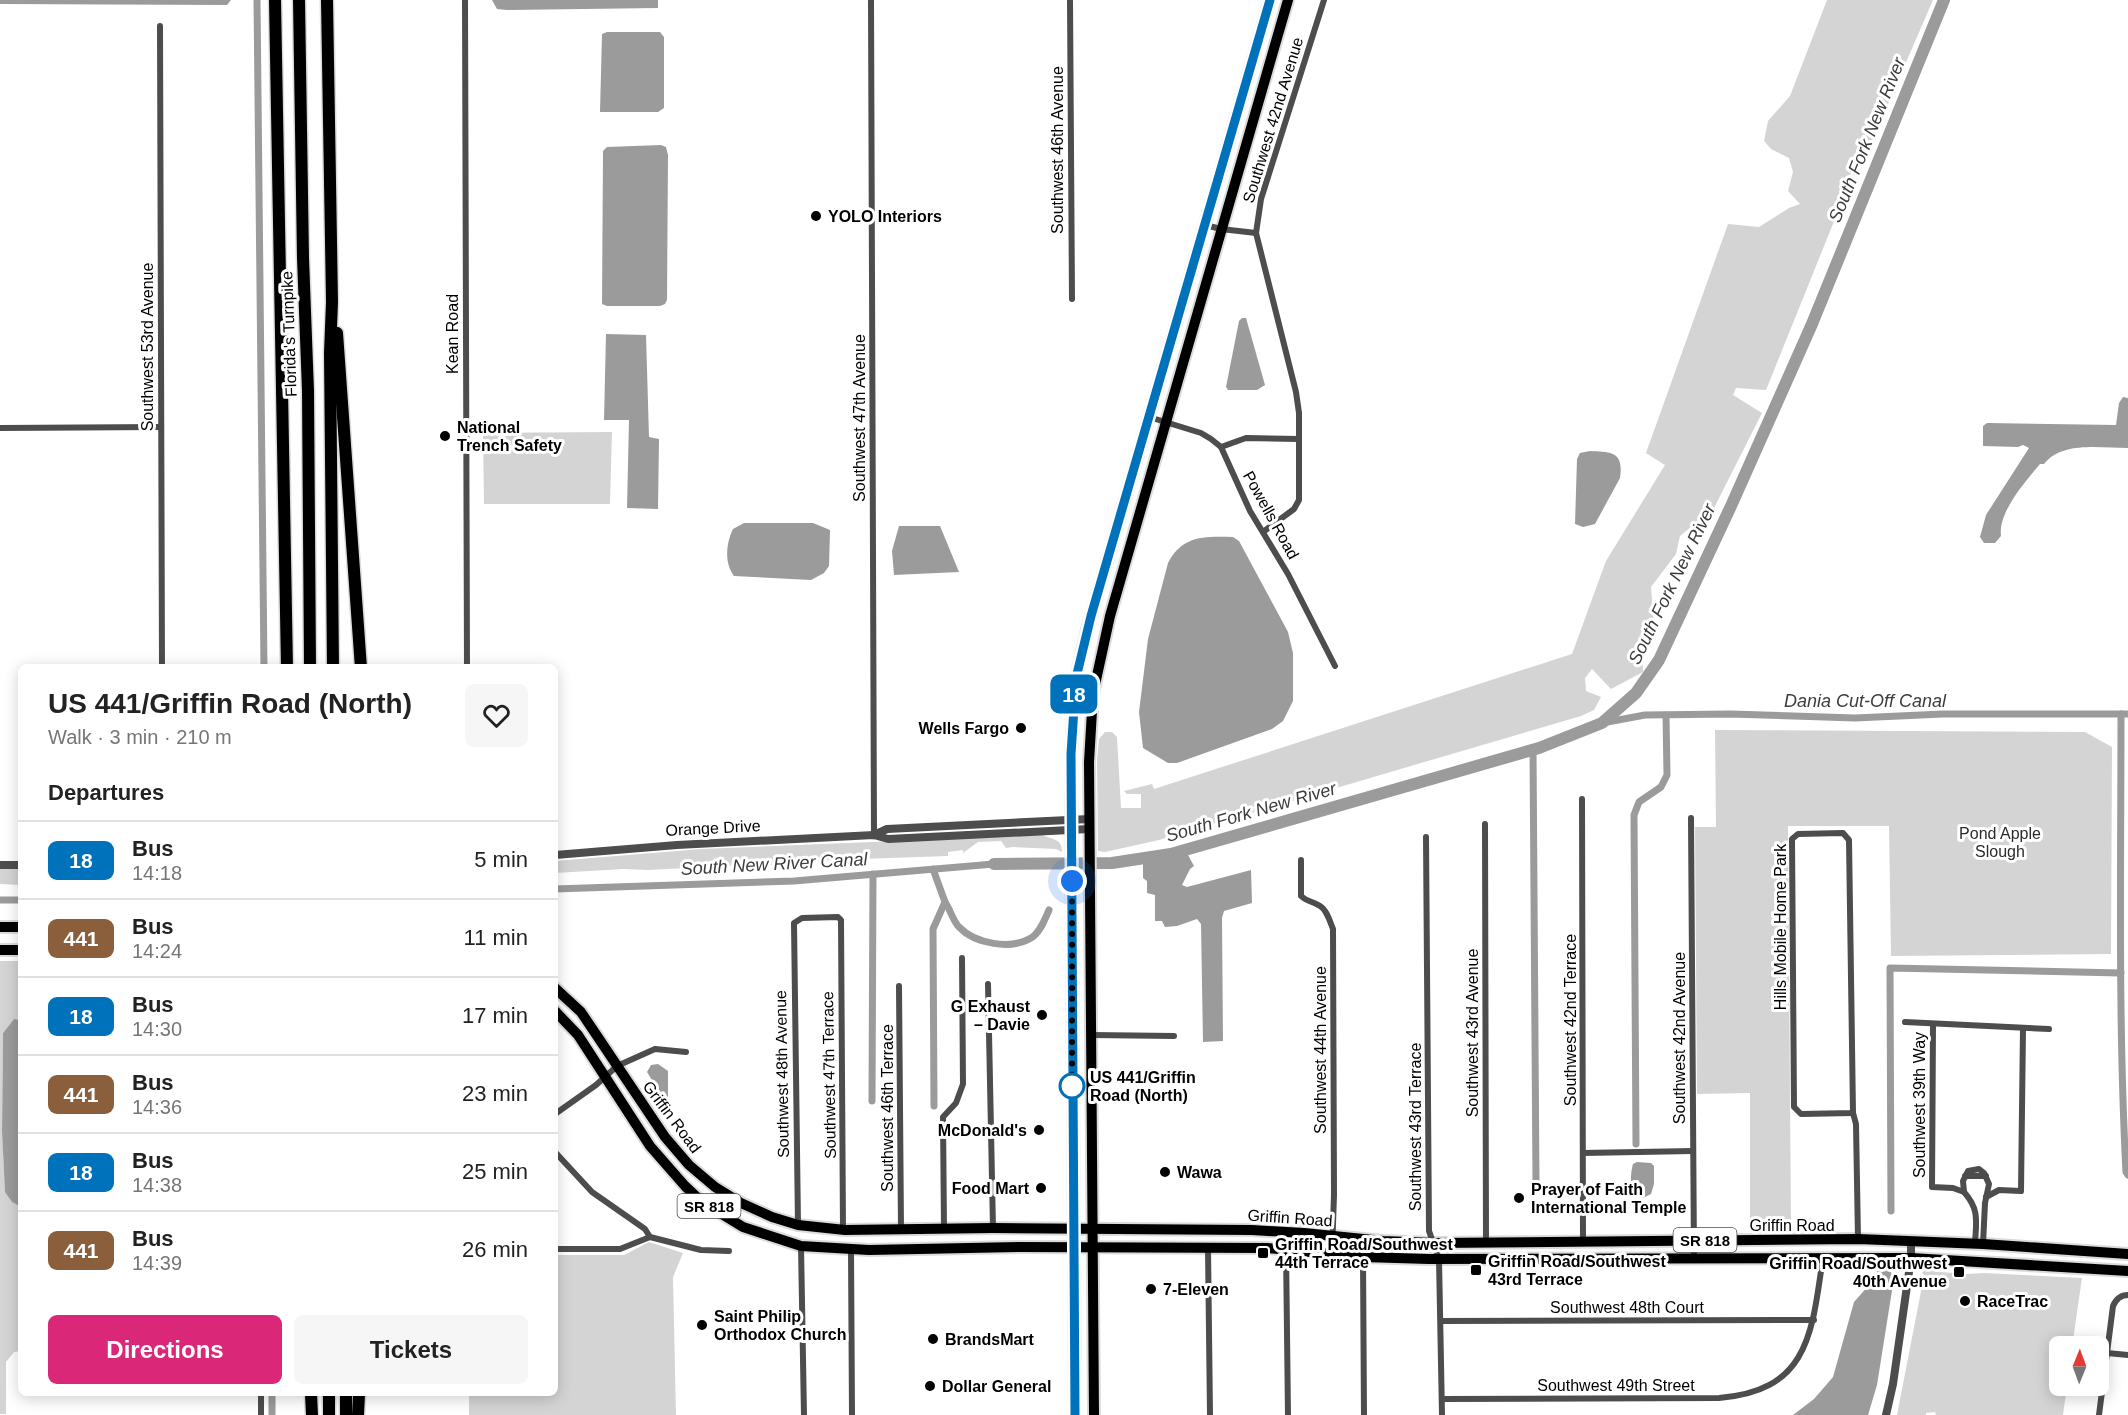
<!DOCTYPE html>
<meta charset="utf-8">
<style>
body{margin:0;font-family:Arial,sans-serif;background:#f6f6f6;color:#222;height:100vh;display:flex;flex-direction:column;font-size:22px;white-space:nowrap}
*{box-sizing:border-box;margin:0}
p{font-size:20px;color:#767676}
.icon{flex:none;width:33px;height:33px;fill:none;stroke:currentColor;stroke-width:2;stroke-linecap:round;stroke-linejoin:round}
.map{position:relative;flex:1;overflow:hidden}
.side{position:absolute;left:18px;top:664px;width:540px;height:732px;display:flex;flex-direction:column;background:#fff;border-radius:9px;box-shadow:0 3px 15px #0003}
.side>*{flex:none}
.badge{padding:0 12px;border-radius:9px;font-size:21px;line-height:39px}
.needle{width:39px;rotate:1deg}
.fabs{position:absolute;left:2049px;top:1336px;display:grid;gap:12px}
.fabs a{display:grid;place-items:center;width:60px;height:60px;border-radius:9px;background:#fff;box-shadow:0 3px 15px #0003;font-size:30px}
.you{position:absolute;width:30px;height:30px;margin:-15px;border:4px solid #fff;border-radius:50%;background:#1a73e8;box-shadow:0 0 0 9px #1a73e833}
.map>.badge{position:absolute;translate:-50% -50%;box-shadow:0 0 0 3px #fff}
h2{padding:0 30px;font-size:22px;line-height:54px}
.round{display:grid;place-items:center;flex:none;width:63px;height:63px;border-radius:9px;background:#f6f6f6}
.summary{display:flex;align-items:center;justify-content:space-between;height:102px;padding:0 30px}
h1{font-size:28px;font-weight:700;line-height:45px}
.cta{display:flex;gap:12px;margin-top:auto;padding:12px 30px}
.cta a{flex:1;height:69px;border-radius:9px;background:#db2777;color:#fff;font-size:24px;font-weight:700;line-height:69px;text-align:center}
.cta a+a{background:#f6f6f6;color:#222}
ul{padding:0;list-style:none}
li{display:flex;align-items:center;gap:18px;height:78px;padding:0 30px;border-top:2px solid #e0e0e0}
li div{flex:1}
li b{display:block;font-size:22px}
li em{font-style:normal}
li .badge{min-width:66px;font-weight:700;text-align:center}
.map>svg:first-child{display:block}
.green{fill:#d4d4d4}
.water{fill:#9b9b9b}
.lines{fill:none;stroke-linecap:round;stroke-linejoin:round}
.canal{stroke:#9b9b9b;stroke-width:7}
.river{stroke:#9b9b9b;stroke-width:12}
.primary-casing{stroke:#dbdbdb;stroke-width:14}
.motorway-casing{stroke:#dbdbdb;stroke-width:15}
.minor{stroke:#4d4d4d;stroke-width:6}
.tertiary{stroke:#4d4d4d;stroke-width:8}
.primary{stroke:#000;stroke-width:10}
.motorway{stroke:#000;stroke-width:12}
.line-casing{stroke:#fff;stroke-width:14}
.line{stroke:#0072bc;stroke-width:9}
.walk{stroke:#000;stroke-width:6;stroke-dasharray:0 10.8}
.poi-dot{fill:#000;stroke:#fff;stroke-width:2}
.stop-dot{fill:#fff;stroke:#0072bc;stroke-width:3}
.labels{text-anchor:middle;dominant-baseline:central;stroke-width:6;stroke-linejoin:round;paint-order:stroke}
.shield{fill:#fff;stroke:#4c4c4c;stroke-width:1.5}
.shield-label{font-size:15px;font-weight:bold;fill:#000}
.street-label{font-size:16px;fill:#000;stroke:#fff}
.poi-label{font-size:16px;font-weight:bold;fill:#000;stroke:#fff;text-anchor:start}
.park-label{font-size:16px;fill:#2b2b2b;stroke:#fff}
.stop-label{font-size:16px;font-weight:bold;fill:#000;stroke:#fff;text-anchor:start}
.water-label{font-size:18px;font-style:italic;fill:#3c3c3c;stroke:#fff}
</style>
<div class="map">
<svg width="2128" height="1415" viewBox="0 0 2128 1415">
<rect width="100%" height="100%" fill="#fff"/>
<!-- green -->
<g class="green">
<path d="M1827 0H1933L1866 155 1851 173 1841 204 1766 390 1736 388 1733 395 1762 413 1714 508 1680 536 1676 554 1651 587 1654 625 1642 636 1643 672 1611 689 1592 669 1585 678 1586 691 1601 697 1594 710 1581 716 1159 840 1105 852 1098 851 1097 760 1099 739 1105 732H1112L1117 737 1121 808H1141V794H1127L1124 791 1152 784 1154 789 1572 654 1606 561 1665 465 1646 453 1728 224 1759 227 1789 208 1800 204 1788 191 1793 172 1789 158 1771 149 1764 141 1768 121 1790 96Z"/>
<path d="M612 432 610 504H484L483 433Z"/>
<path d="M1715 730 2085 732 2112 747 2111 954 1891 956 1889 826H1788L1791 1225 1750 1226V1093L1697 1094 1695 827H1716Z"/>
<path d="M1042 835C1053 840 1062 838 1062 852L1056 849 1013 847 1006 848 1001 841 978 842 963 853V850L948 852V856L832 860 785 865H743L648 870 623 869 555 873V861L701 849Z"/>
<path d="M0 869H21V885L0 884Z"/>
<path d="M0 961H21V1020L14 1019 3 1033 2 1132 5 1191 12 1202 21 1207V1351L14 1352 6 1362V1414H0Z"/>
<path d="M649 1242 683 1253 673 1277 676 1415H469V1394H555V1255H624Z"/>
<path d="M1922 1268 1941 1272 1966 1274 1984 1273 2082 1278 2072 1347H2060V1386H2067L2063 1415H1936L1935 1412 1926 1413V1415H1897L1924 1276 1921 1270Z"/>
</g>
<!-- water -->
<g class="water">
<path d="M0 0H231L227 5 0 4Z"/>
<path d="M492 0H658V8L507 10 497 9Z"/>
<path d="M607 32H660L664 37V108L658 112H600L602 34Z"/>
<path d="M661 145 666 147 668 155 667 300 665 304 660 306H607L602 304 603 151 607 147Z"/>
<path d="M1242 318H1246L1265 385 1257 390H1228L1226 387 1239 321Z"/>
<path d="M606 334 646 335 649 437 659 439 658 509 627 508 629 420H604Z"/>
<path d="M2123 397 2128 398V448C2100 448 2062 441 2044 464H2040C2025 482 1998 512 2001 536L1995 543H1984L1980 537 1986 515 2029 448 2023 445 2018 447 1983 446V426L1987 423 2116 425 2119 403Z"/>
<path d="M1590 451C1611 452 1624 451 1620 478L1595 524 1583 527 1575 524 1577 459 1580 453Z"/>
<path d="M744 523H813L830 530 829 566 824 573 811 580 734 576C724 563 726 543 733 529Z"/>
<path d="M899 526H940L959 572 894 575 892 551Z"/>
<path d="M1233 537 1239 541 1288 632 1293 653V701L1283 721 1272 729 1177 763H1168L1143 748 1139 712 1148 639 1168 563C1182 535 1205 536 1233 537Z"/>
<path d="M1171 854 1188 855 1194 866 1190 869 1182 885 1187 887 1251 870 1252 903 1224 911 1222 918 1223 1041 1203 1042 1201 924 1197 919 1177 926 1165 927 1162 921H1155V895L1147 893V881L1143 878V859Z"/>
<path d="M14 1019 21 1020V1207L12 1202 5 1192 2 1132 3 1033Z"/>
<path d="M658 1064 668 1071V1100H664L647 1072 651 1065Z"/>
<path d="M1637 1162 1651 1163 1654 1166V1184L1651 1194 1643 1198 1635 1196C1630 1188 1630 1174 1633 1164Z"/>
<path d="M1889 1269 1894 1278 1877 1385 1868 1415H1793L1814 1399 1833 1377 1854 1302 1870 1284 1878 1270Z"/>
</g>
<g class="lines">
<!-- canal -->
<g class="canal">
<path d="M257 0 264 668"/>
<path d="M2121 714C2121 867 2118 1019 2126 1172L2128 1175"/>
<path d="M1602 723 1645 715 1731 714 1855 718 1943 714H2128"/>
<path d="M1533 749 1536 1183"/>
<path d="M933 869 945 902 933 929 934 1106"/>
<path d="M555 889 794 881 994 864"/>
<path d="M0 900H21"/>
<path d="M945 902C950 909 953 921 959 927 975 944 1011 950 1031 938 1040 933 1045 919 1049 910"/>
<path d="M872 1101 873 874"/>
<path d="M1636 1144 1634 815 1639 802 1661 787 1667 775 1666 715"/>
<path d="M1891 1211 1890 968 2121 973"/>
<path d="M272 1415V1394"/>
</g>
<!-- river -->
<path class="river" d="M994 864 1112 863 1171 854 1539 748 1602 723 1636 693 1659 660 1731 506 1812 324 1944 0"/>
<defs>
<g id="primary">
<path d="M0 927H21"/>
<path d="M0 950H21"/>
<path d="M555 988 581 1012 665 1137 689 1165 715 1187 741 1203 772 1217 798 1225 845 1230 993 1228 1252 1230 1304 1233 1383 1241 1434 1243 1858 1239 1983 1244 2128 1254"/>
<path d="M555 1011 578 1035 650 1146 685 1186 702 1202 743 1227 801 1246 869 1250 1020 1247 1267 1248 1363 1257 1429 1259 1911 1258 2128 1271"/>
<path d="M1075 1415 1071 754 1076 678 1087 630 1270 0"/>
<path d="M1094 1415 1089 762 1093 694 1110 616 1288 0"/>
</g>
<g id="motorway">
<path d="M275 0 287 668"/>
<path d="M299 0 303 258 308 391 310 668"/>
<path d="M327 0 332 302 330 353 333 668"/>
<path d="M337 333 361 668"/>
<path d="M311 1394 312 1415"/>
<path d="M329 1394V1415"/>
<path d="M346 1394V1415"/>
<path d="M358 1415 359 1394"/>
</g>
</defs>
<!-- primary casing -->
<use href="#primary" class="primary-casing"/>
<!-- motorway casing -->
<use href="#motorway" class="motorway-casing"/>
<!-- minor -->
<g class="minor">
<path d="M465 0 467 668"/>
<path d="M871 0 874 835"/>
<path d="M1070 0 1072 299"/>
<path d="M160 26 162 668"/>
<path d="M1205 225 1221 229 1256 233 1261 199 1324 0"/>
<path d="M1256 233 1296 392 1299 413V500L1294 509 1263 532"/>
<path d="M1149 417 1201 433 1211 439 1221 447 1250 511 1288 574 1335 666"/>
<path d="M0 428 160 427"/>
<path d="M1221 447 1246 438 1299 439"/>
<path d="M1582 799 1583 1241"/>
<path d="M1691 818 1694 1258"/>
<path d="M1485 824 1486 1242"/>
<path d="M1843 833 1849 840 1853 1113 1801 1114 1794 1107 1792 839 1798 834Z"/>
<path d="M1426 837 1429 1231 1439 1259 1442 1415"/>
<path d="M1301 860V896C1307 902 1313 901 1320 906 1327 910 1330 922 1333 929L1334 1195 1332 1254"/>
<path d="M988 984 993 1228"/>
<path d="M899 986 901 1229"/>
<path d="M1905 1022 2049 1029"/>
<path d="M1933 1024 1932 1187 1953 1188 1964 1192"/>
<path d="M1091 1035 1174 1036"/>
<path d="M1853 1113 1856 1124 1858 1239"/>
<path d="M555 1114 596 1085 617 1066 655 1049 686 1052"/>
<path d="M555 1152 592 1192 645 1229 650 1237"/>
<path d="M1583 1153 1693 1151"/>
<path d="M1965 1176H1986"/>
<path d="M1986 1197 1999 1190 2021 1191 2023 1028"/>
<path d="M798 1225 794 923 802 918 838 917 841 920 843 1230"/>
<path d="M944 1229 943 1117 956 1103 963 1084 962 958"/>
<path d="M1975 1244C1976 1222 1980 1210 1964 1192L1963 1181 1968 1171 1979 1169 1984 1173 1989 1184 1985 1203 1983 1244"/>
<path d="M801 1246 804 1415"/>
<path d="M1208 1248 1210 1415"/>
<path d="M555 1249H620L650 1237 701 1250 729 1251"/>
<path d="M1286 1249 1288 1415"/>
<path d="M851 1250 852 1415"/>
<path d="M1363 1257 1364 1415"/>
<path d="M1441 1321 1814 1320"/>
<path d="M2107 1353 2128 1355"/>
<path d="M261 1394V1415"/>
<path d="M1442 1399 1719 1398C1810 1391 1812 1331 1823 1257"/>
<path d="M2099 1415 2113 1306C2116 1299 2120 1295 2128 1295"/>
</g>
<!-- tertiary -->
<g class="tertiary">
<path d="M874 835 887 829 1089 819"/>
<path d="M555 855 677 845 874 835 888 839 1089 829"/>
<path d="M0 865H21"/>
<path d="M1886 1415 1893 1384 1911 1258V1241"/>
</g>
<!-- primary -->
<use href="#primary" class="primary"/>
<!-- motorway -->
<use href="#motorway" class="motorway"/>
</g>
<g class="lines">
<defs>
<path id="line" d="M1075 1415 1071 754 1076 678 1091 616 1270 0"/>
</defs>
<!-- line casing -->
<use href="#line" class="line-casing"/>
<!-- line -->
<use href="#line" class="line"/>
<!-- walk -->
<path class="walk" d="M1072 1086V1091V881"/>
</g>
<!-- markers -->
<g class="poi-dot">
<circle cx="816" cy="216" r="6"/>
<circle cx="445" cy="436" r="6"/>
<circle cx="1021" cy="728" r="6"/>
<circle cx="1042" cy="1015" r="6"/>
<circle cx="1039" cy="1130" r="6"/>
<circle cx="1165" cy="1172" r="6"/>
<circle cx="1041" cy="1188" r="6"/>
<circle cx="1519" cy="1198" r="6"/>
<rect x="1257" y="1247" width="12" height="12" rx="3"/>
<rect x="1470" y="1264" width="12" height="12" rx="3"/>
<rect x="1953" y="1266" width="12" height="12" rx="3"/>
<circle cx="1151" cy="1289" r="6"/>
<circle cx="1965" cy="1301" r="6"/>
<circle cx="702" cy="1325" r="6"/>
<circle cx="933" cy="1339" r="6"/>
<circle cx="930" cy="1386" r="6"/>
</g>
<circle class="stop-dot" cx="1072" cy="1086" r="12"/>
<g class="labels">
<!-- shield labels -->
<g class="shield">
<rect x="677.5" y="1194" width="63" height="24" rx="4.5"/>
<rect x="1673.5" y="1228" width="63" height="24" rx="4.5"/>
</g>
<g class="shield-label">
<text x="709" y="1206">SR 818</text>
<text x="1705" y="1240">SR 818</text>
</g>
<!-- street labels -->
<g class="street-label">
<text transform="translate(1273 120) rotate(-73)">Southwest 42nd Avenue</text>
<text transform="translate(1057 150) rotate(-90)">Southwest 46th Avenue</text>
<text transform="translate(289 334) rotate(-92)">Florida's Turnpike</text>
<text transform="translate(452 334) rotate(-90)">Kean Road</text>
<text transform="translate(147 347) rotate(-90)">Southwest 53rd Avenue</text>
<text transform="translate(859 418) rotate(-90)">Southwest 47th Avenue</text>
<text transform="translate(1271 515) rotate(61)">Powells Road</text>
<text transform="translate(713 828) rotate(-3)">Orange Drive</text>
<text transform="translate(1780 927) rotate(-90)">Hills Mobile Home Park</text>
<text transform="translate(1570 1020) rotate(-90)">Southwest 42nd Terrace</text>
<text transform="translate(1472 1033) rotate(-90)">Southwest 43rd Avenue</text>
<text transform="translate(1679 1038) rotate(-90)">Southwest 42nd Avenue</text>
<text transform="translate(1320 1050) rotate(-90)">Southwest 44th Avenue</text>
<text transform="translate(782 1074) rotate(-91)">Southwest 48th Avenue</text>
<text transform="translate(829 1075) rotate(-91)">Southwest 47th Terrace</text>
<text transform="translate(1919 1105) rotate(-90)">Southwest 39th Way</text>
<text transform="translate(887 1108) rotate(-90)">Southwest 46th Terrace</text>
<text transform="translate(672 1117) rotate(53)">Griffin Road</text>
<text transform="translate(1415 1127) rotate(-90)">Southwest 43rd Terrace</text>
<text transform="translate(1290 1218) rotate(4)">Griffin Road</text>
<text x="1792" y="1225">Griffin Road</text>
<text x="1627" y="1307">Southwest 48th Court</text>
<text x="1616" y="1385">Southwest 49th Street</text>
</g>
<!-- poi labels -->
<g class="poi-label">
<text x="828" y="216">YOLO Interiors</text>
<text x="457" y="427">National<tspan x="457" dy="18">Trench Safety</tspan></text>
<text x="1009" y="728" text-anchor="end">Wells Fargo</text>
<text x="1030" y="1006" text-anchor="end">G Exhaust<tspan x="1030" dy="18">– Davie</tspan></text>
<text x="1027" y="1130" text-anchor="end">McDonald's</text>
<text x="1177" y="1172">Wawa</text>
<text x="1029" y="1188" text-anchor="end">Food Mart</text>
<text x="1531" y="1189">Prayer of Faith<tspan x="1531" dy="18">International Temple</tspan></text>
<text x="1275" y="1244">Griffin Road/Southwest<tspan x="1275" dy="18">44th Terrace</tspan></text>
<text x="1488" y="1261">Griffin Road/Southwest<tspan x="1488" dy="18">43rd Terrace</tspan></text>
<text x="1947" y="1263" text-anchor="end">Griffin Road/Southwest<tspan x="1947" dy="18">40th Avenue</tspan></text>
<text x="1163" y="1289">7-Eleven</text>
<text x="1977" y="1301">RaceTrac</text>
<text x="714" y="1316">Saint Philip<tspan x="714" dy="18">Orthodox Church</tspan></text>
<text x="945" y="1339">BrandsMart</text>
<text x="942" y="1386">Dollar General</text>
</g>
<!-- park labels -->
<g class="park-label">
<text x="2000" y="833">Pond Apple<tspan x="2000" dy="18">Slough</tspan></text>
</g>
<!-- stop labels -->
<g class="stop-label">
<text x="1090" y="1077">US 441/Griffin<tspan x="1090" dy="18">Road (North)</tspan></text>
</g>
<!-- water labels -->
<g class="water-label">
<text transform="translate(1867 140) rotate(-68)">South Fork New River</text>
<text transform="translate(1672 584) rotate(-64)">South Fork New River</text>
<text x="1865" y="701">Dania Cut-Off Canal</text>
<text transform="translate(1251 812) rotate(-16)">South Fork New River</text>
<text transform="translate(774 864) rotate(-3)">South New River Canal</text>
</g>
</g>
</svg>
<div class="fabs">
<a><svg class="needle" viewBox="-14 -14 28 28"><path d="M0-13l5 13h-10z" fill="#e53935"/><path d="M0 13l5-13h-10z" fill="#767676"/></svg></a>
</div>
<div class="you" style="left:1072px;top:881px"></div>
<b class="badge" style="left:1074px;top:694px;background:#0072bc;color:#fff">18</b>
<section class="side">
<div class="summary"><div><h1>US 441/Griffin Road (North)</h1><p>Walk · 3 min · 210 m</p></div><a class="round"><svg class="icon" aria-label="heart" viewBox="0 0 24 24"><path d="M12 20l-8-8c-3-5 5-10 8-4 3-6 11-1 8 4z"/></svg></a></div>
<h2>Departures</h2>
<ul>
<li><span class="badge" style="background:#0072bc;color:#fff">18</span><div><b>Bus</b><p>14:18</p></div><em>5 min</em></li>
<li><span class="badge" style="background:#8b5e3c;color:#fff">441</span><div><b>Bus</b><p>14:24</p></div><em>11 min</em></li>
<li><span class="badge" style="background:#0072bc;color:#fff">18</span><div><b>Bus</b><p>14:30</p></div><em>17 min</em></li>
<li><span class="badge" style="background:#8b5e3c;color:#fff">441</span><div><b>Bus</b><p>14:36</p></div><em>23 min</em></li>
<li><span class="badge" style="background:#0072bc;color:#fff">18</span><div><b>Bus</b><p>14:38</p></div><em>25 min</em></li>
<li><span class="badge" style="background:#8b5e3c;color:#fff">441</span><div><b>Bus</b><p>14:39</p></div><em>26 min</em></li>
</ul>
<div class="cta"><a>Directions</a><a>Tickets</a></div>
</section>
</div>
